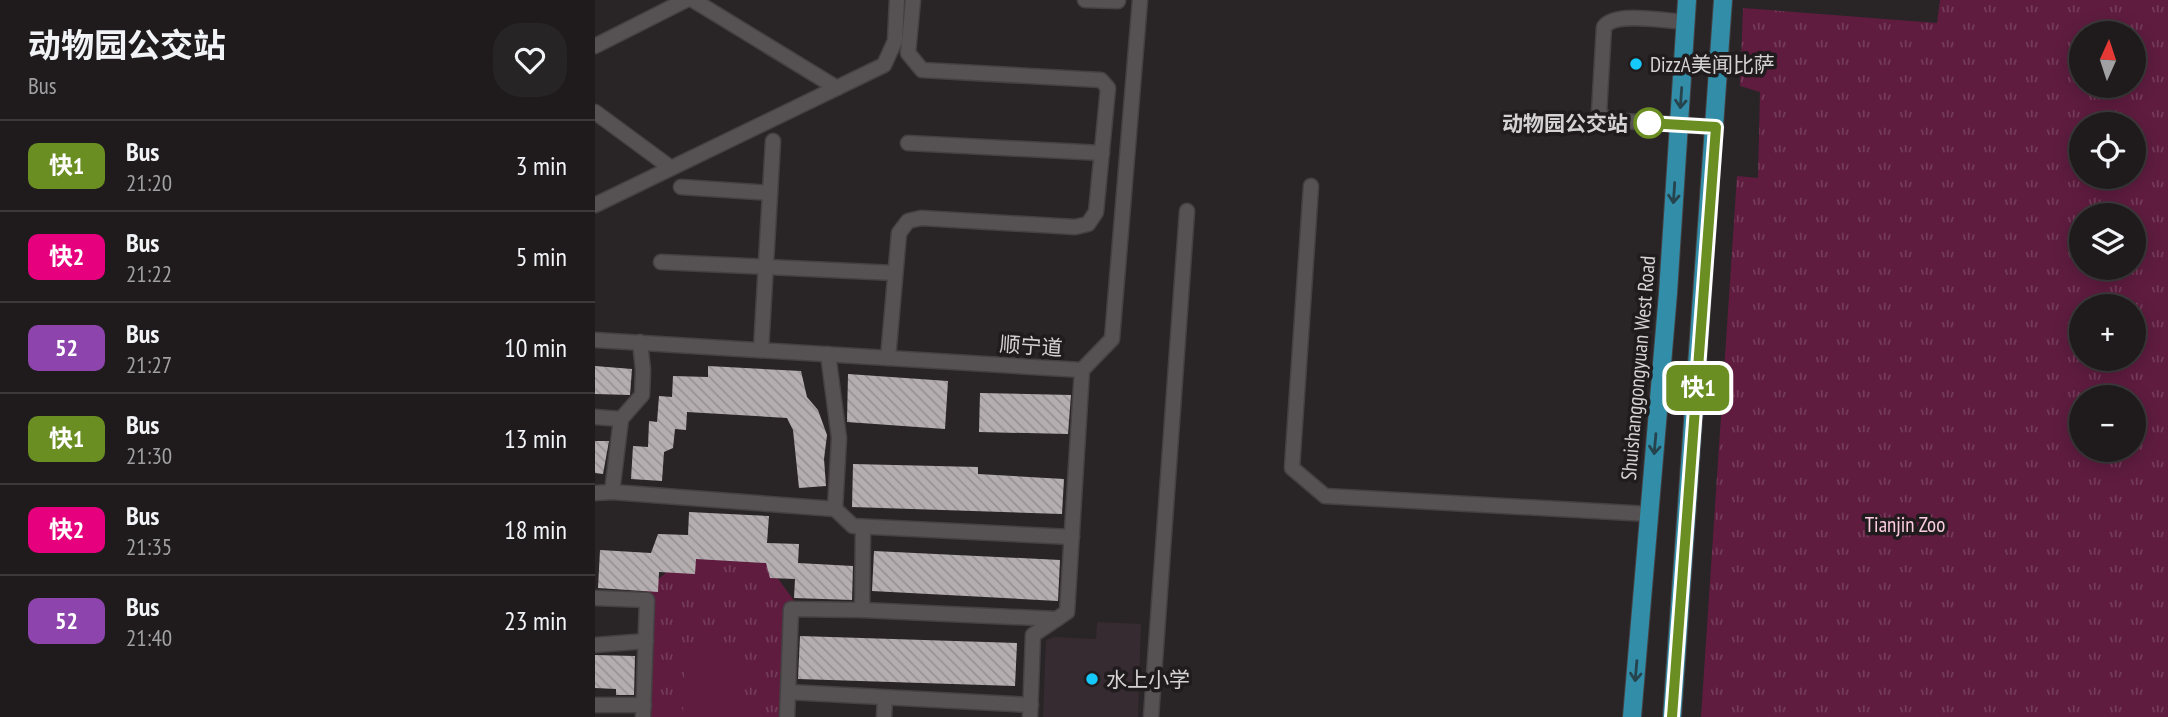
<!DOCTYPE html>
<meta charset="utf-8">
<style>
body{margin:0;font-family:"PT Sans Narrow","Noto Sans SC",sans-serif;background:#272425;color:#f1f3f6;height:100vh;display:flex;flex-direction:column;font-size:26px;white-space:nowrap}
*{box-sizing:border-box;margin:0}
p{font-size:23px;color:#a1a1a3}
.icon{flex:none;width:38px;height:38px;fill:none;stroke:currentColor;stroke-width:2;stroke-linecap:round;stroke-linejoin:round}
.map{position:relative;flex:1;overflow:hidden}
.side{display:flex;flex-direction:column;background:#1f1b1c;width:595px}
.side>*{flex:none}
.badge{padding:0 14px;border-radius:10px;font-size:24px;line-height:46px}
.needle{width:46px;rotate:3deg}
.tools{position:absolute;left:1474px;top:21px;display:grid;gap:14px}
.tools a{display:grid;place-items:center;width:77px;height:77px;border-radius:50%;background:#1f1b1c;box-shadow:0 4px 18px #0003,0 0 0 2px #3c393b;font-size:35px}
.map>.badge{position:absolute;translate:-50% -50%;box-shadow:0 0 0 4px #fff}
.round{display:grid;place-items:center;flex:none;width:74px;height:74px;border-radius:28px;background:#272425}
.overview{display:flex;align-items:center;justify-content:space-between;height:119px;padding:0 28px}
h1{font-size:33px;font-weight:700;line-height:52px}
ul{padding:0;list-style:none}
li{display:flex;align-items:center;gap:21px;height:91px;padding:0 28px;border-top:2px solid #3c393b}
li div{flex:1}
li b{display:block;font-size:26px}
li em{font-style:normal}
li .badge{min-width:77px;font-weight:700;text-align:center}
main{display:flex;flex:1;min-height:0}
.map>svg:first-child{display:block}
.built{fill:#362b30}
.grass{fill:url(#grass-tufts);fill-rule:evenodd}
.garden{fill:#5f1c3f}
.building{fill:url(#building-back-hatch)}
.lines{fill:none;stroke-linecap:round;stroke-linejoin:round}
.minor-casing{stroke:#454042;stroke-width:17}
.major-casing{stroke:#454042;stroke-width:20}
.minor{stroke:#565153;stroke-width:14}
.major{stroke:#318da8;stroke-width:18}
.oneway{stroke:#26434e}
.line-casing{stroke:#fff;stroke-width:16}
.line{stroke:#6b8e23;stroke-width:10}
.poi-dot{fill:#15cafb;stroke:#201b1d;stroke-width:2.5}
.stop-dot{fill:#fff;stroke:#6b8e23;stroke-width:3.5}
.labels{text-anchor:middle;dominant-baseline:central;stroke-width:7;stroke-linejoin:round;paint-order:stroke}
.poi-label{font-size:21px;fill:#d5d2d3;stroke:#201b1d;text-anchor:start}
.stop-label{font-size:21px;font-weight:bold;fill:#d5d2d3;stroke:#201b1d;text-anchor:end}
.street-label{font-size:21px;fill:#d5d2d3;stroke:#201b1d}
.park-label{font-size:21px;fill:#fccce0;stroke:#201b1d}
</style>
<main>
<section class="side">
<div class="overview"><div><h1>动物园公交站</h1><p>Bus</p></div><a class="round"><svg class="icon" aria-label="heart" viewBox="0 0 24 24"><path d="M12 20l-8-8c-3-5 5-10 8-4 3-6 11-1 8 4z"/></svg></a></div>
<ul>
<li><span class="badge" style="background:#6b8e23;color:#fff">快1</span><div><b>Bus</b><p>21:20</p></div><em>3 min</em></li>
<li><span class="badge" style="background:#e6007e;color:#fff">快2</span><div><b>Bus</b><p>21:22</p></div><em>5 min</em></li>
<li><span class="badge" style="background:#8e44ad;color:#fff">52</span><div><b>Bus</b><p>21:27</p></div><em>10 min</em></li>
<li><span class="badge" style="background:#6b8e23;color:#fff">快1</span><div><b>Bus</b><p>21:30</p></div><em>13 min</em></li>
<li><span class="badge" style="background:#e6007e;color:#fff">快2</span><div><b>Bus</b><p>21:35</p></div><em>18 min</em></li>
<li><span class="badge" style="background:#8e44ad;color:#fff">52</span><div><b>Bus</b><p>21:40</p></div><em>23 min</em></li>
</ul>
</section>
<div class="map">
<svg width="1573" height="717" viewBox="0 0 1573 717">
<defs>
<pattern id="grass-tufts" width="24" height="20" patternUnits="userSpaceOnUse" patternTransform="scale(1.75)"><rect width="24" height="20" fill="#5f1c3f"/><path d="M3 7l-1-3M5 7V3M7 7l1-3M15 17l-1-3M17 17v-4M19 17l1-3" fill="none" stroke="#753c5a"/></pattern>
<pattern id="building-back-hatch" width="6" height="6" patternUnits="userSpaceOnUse" patternTransform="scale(1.75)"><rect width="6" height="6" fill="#b5aeb1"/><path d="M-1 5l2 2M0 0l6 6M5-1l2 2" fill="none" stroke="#989294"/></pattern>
</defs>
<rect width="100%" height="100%" fill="#292426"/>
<!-- built -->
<path class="built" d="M502 622 546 624 543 717H448L451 640 460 637 501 639Z"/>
<!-- grass -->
<g class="grass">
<path d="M1345 0H1573V717H1106L1142 176 1163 178 1165 92 1145 86 1148 8 1342 23ZM1486 33H1538V86H1486ZM1486 124H1538V177H1486ZM1486 215H1538V268H1486ZM1486 306H1538V359H1486ZM1486 397H1538V450H1486Z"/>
<path d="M94 553 166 555 200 602 191 717H44L46 594Z"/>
</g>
<!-- garden -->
<path class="garden" d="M90 649 147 652 144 717H88Z"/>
<!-- building -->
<g class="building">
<path d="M0 366 37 369 35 395 0 394Z"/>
<path d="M113 366 206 371 212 397 223 410 232 435 229 459 231 486 204 488 198 430 192 418 92 412 91 430 80 429 78 448 69 452 67 481 36 479 38 446 53 447 54 421 62 422 64 396 77 397 78 376 113 377Z"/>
<path d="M253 374 353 381 350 429 252 422Z"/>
<path d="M385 393 476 395 473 434 384 432Z"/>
<path d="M0 441H14L8 474 0 473Z"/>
<path d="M258 464 383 467V474L469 479 467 514 257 507Z"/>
<path d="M94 512 174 516 172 543 204 544 203 563 258 566 257 600 199 598 200 579 175 578 171 563 101 559 100 574 64 572 63 592 3 588 5 550 56 553 63 534 93 535Z"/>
<path d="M279 551 465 560 463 601 277 591Z"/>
<path d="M205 636 422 643 420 686 203 679Z"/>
<path d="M0 655 40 656 39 695H21V689L0 688Z"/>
</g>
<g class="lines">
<defs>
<g id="minor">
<path d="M98 0 242 88"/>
<path d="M490 0 523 1"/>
<path d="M1090 22C1071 21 1020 11 1009 27L1004 113 1013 120 1121 127"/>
<path d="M0 46 91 0"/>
<path d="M0 112 76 168"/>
<path d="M313 143 507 153"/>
<path d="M716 186 697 468 730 496 1054 514"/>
<path d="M86 187 175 193"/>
<path d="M0 205 289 65 300 41 302 0"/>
<path d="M66 262 300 273"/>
<path d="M0 340 487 370 517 339 545 0"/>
<path d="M166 350 178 141"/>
<path d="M293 358 304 233 313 221 326 218 480 227 493 224 501 212 513 88 506 80 327 70 313 53 318 0"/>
<path d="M0 417 26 419"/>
<path d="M17 492 240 509 244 438 233 354"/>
<path d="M0 493 17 492 26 419 47 395 48 370 45 342"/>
<path d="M240 509 258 526 477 537"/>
<path d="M268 527 267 610 462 619"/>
<path d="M0 598 52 600 48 717"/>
<path d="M267 610 196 609 193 692 436 705"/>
<path d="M0 645 51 641"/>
<path d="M0 705H49"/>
<path d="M192 717 193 692"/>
<path d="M289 717 290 698"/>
<path d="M435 717 438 635 472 612 487 370"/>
<path d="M556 717 592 211"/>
</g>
<g id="major">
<path d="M1037 717 1073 293 1092 0"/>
<path d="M1077 717 1128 0"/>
</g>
</defs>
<!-- minor casing -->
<use href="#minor" class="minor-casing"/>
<!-- major casing -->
<use href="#major" class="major-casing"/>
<!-- minor -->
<use href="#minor" class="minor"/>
<!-- major -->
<use href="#major" class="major"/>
</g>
<!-- one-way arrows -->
<defs><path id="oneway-shaft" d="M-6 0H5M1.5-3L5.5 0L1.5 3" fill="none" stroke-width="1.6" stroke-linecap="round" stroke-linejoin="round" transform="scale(1.75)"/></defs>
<g class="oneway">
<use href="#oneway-shaft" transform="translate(1086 98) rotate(94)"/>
<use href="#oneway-shaft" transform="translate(1079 193) rotate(94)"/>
<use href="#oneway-shaft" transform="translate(1060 444) rotate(95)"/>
<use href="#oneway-shaft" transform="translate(1041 671) rotate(95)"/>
</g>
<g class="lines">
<defs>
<path id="line" d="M1053 123 1121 127 1077 717"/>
</defs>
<!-- line casing -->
<use href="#line" class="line-casing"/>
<!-- line -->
<use href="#line" class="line"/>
</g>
<!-- markers -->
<g class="poi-dot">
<circle cx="1041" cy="64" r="7"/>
<circle cx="497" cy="679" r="7"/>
</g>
<circle class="stop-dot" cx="1054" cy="123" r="14"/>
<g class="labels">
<!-- poi labels -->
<g class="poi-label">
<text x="1055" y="64">DizzA美闻比萨</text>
<text x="511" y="679">水上小学</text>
</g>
<!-- stop labels -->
<g class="stop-label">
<text x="1033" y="123">动物园公交站</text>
</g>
<!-- street labels -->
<g class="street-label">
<text transform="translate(436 346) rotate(4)">顺宁道</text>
<text transform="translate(1043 368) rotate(-85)">Shuishanggongyuan West Road</text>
</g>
<!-- park labels -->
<g class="park-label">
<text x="1310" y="524">Tianjin Zoo</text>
</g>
</g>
</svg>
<div class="tools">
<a><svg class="needle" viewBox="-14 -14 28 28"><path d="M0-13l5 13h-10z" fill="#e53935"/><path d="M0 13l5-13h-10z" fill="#a1a1a3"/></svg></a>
<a><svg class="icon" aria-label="locate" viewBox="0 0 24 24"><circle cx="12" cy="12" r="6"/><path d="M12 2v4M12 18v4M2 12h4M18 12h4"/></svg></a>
<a><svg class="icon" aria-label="layers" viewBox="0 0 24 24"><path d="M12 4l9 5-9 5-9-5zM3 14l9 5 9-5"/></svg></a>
<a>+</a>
<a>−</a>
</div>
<b class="badge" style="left:1103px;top:388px;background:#6b8e23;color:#fff">快1</b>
</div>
</main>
